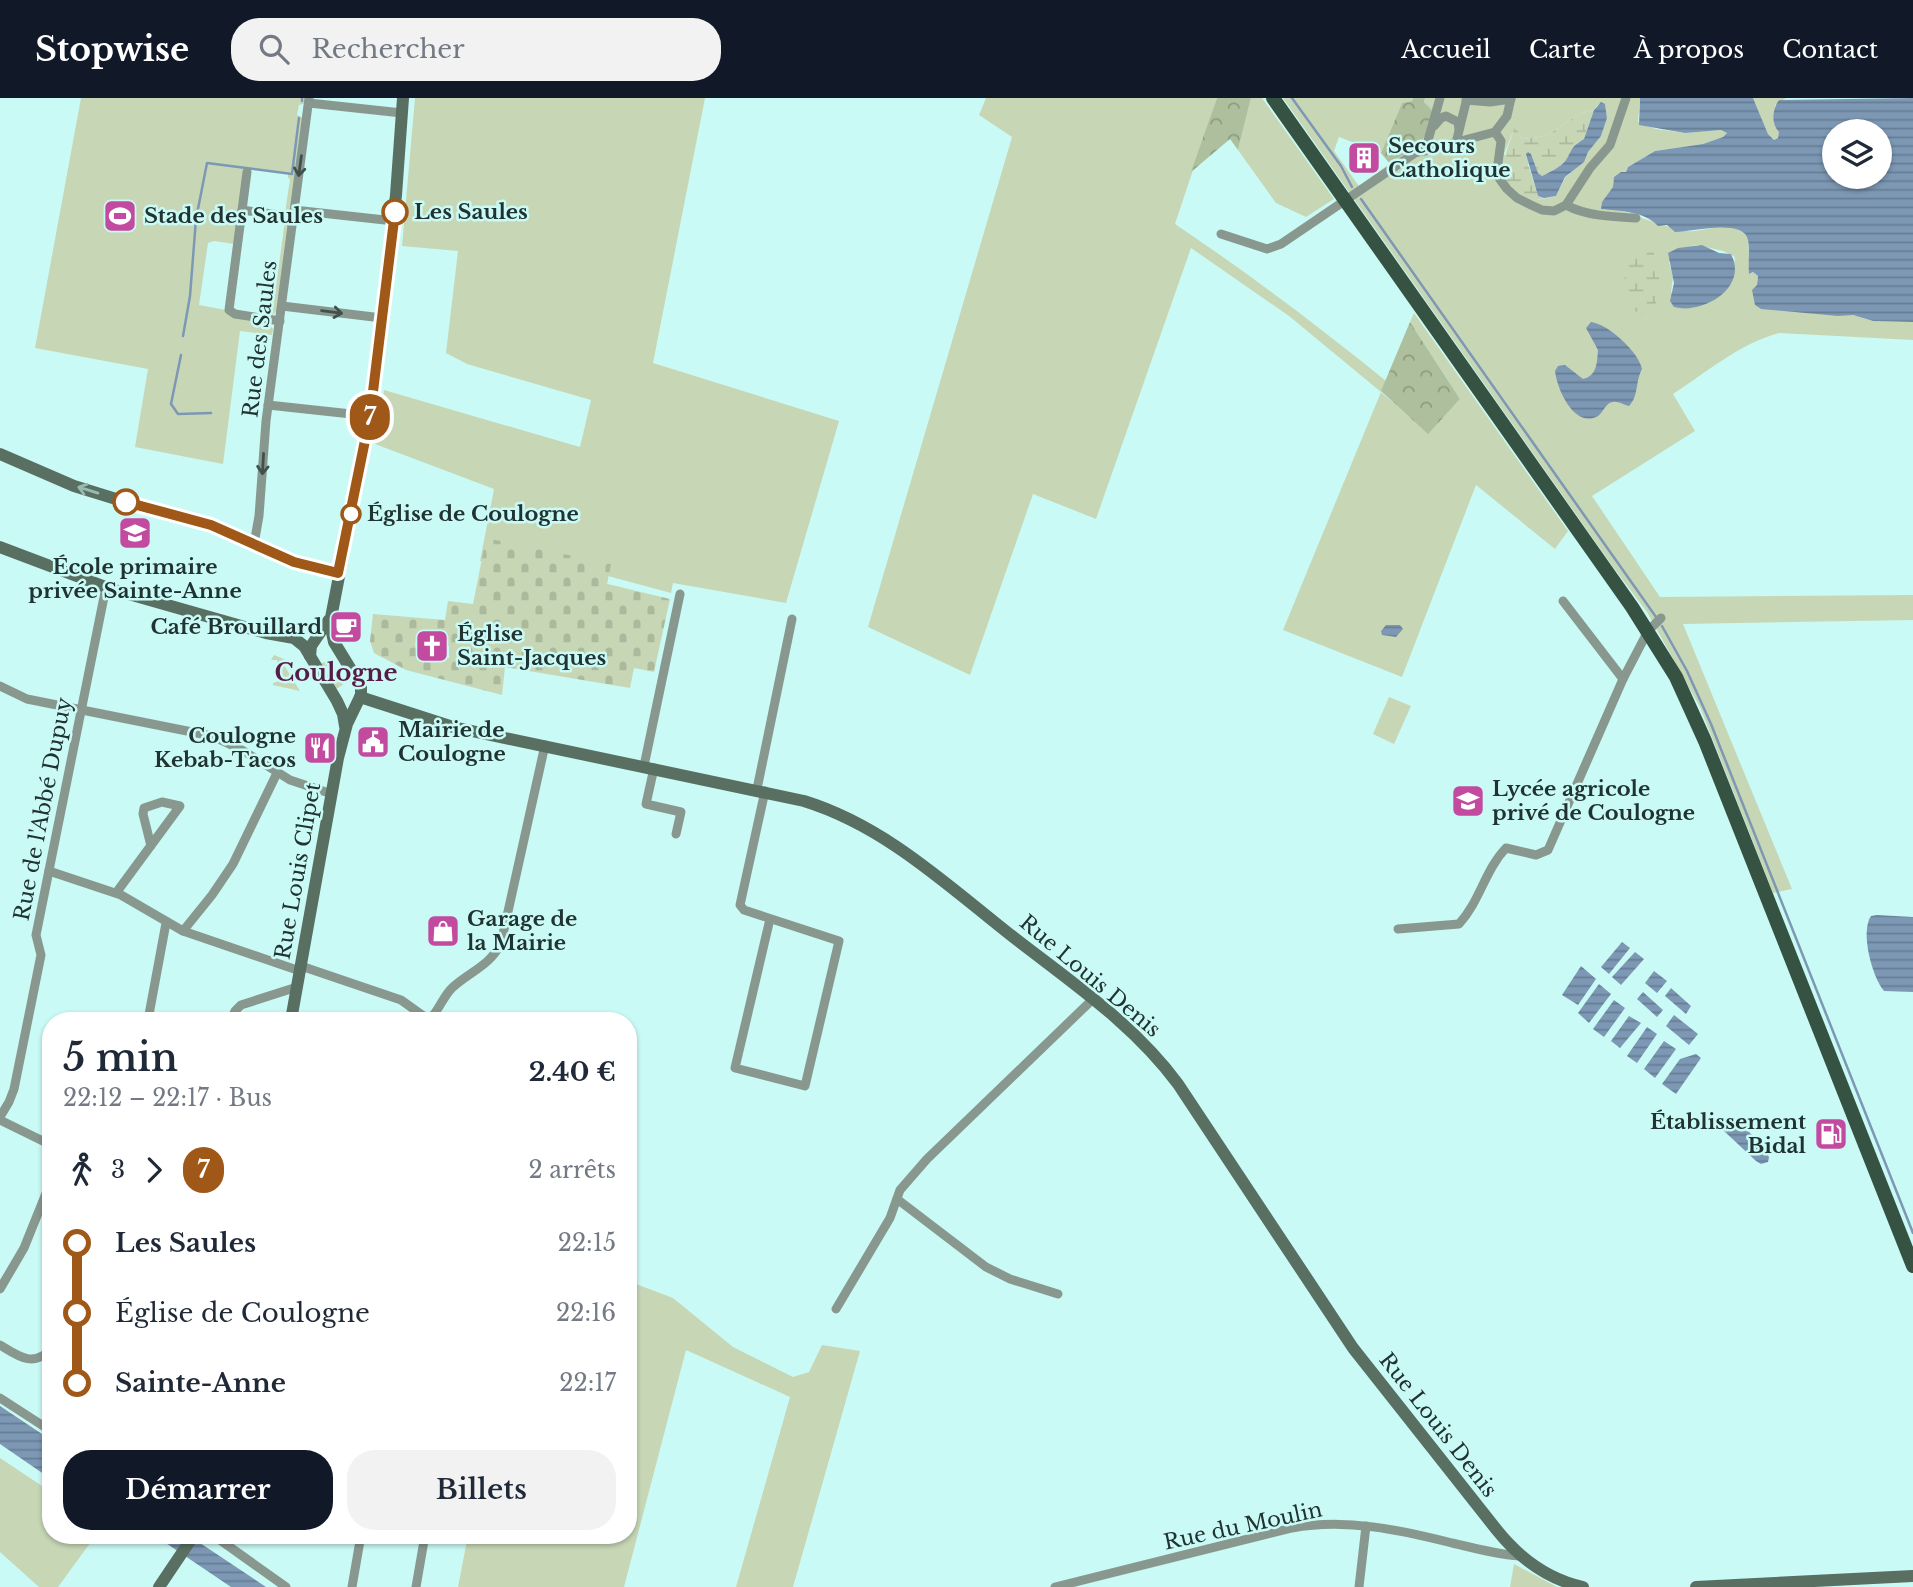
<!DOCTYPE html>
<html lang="fr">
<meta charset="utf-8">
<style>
body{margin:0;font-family:"Libre Baskerville",serif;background:#f2f2f3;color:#1f2937;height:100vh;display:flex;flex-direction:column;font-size:26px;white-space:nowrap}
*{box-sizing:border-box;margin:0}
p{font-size:23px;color:#747a83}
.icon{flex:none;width:38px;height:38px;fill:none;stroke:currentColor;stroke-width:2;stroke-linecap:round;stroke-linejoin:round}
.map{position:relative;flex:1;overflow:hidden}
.details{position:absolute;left:42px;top:914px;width:595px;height:532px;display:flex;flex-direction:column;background:#fff;border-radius:28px;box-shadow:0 2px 5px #0004}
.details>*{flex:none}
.badge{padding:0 14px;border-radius:23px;font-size:24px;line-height:46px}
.controls{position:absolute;left:1822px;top:21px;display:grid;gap:14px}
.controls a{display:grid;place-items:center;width:70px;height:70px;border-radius:50%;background:#fff;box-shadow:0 2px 5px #0004;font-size:35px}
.map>.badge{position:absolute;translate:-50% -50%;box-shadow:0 0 0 4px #fff}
.legs{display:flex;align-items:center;gap:10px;height:77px;padding:0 21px;font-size:23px}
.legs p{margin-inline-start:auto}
.head{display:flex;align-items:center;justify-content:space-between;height:119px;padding:0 21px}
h1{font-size:38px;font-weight:600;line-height:52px}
.cta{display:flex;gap:14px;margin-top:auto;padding:14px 21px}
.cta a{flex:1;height:80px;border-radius:28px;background:#111827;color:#fff;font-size:28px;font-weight:600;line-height:80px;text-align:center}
.cta a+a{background:#f2f2f3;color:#1f2937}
ul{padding:0 21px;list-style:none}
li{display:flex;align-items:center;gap:24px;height:70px;font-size:26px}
li i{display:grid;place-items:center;width:10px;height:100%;margin:0 9px;background:currentColor}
li i::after{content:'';width:18px;height:18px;margin:-9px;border:5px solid;border-radius:50%;background:#fff}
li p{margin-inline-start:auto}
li:first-child i{background:linear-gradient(#0000 50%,currentColor 0)}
li:last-child i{background:linear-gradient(currentColor 50%,#0000 0)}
header{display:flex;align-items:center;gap:42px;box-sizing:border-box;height:98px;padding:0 35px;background:#111827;color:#fff}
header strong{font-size:33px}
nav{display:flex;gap:38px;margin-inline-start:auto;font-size:24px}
.search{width:490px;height:63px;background:#f2f2f3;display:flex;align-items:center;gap:18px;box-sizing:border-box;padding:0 24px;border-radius:28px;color:#747a83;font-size:26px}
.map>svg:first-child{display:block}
.grass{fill:#c7d7b6;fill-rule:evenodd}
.forest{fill:url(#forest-crowns)}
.wetland{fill:url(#wetland-marsh)}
.cemetery{fill:url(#cemetery-stones);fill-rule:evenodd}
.water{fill:url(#water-rules);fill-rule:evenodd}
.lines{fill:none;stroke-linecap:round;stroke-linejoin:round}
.stream{stroke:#7d98b4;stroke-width:2.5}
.street{stroke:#89988f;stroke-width:9}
.secondary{stroke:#586f62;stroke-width:12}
.primary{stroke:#365242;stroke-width:14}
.oneway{stroke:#40514d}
.oneway2{stroke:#97bbb3}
.line-1-casing{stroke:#fff;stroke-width:16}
.line-1{stroke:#9f5818;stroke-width:10}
.stop-1-dot{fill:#fff;stroke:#9f5818;stroke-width:3.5}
.labels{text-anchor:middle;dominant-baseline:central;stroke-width:5;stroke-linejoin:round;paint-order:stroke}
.poi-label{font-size:21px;font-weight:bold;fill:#203231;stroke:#cafaf5;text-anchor:start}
.stop-label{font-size:21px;font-weight:bold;fill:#203231;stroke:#cafaf5;text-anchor:start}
.street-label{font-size:21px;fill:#203231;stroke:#cafaf5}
.quarter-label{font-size:24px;font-weight:bold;fill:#561c45;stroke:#cafaf5}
</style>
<header>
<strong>Stopwise</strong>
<div class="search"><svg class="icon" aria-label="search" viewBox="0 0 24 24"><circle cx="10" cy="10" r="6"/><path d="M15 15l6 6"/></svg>Rechercher</div>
<nav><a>Accueil</a><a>Carte</a><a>À propos</a><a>Contact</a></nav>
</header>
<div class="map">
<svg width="1913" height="1489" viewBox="0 0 1913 1489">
<defs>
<pattern id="forest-crowns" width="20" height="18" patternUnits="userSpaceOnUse" patternTransform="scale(1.75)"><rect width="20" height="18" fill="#aebf9d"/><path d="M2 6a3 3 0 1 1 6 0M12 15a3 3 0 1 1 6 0" fill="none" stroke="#8d9c81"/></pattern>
<pattern id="wetland-marsh" width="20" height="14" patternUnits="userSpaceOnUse" patternTransform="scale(1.75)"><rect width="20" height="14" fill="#c7d7b6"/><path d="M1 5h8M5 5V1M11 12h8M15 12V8" fill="none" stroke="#abb99d"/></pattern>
<pattern id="cemetery-stones" width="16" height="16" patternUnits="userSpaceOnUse" patternTransform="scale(1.75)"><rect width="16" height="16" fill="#c7d7b6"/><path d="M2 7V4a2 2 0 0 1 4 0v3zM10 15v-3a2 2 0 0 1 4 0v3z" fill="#abb99d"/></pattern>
<pattern id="water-rules" width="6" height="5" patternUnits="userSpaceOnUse" patternTransform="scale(1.75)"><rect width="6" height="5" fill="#7d98b4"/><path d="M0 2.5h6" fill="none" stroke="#667d93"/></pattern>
</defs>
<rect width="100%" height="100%" fill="#cafaf5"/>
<!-- grass -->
<g class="grass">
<path d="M81 0H306V5L299 7 297 17 303 20 289 113 285 115 290 81 288 80V75L252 70 234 146 214 143 208 145 199 207 226 212 230 218 268 225 273 231 272 237 240 233 223 366 135 349 148 271 35 250Z"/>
<path d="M415 0H705L653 265 839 323 786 505 673 485 671 495 608 478 607 486 637 493 480 463 494 391 375 346 384 292 580 349 591 302 467 266 446 255 458 153 402 148Z"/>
<path d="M986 0H1217L1175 126C1248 175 1317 227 1386 283L1381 294 1428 335 1460 301 1410 224 1414 215 1568 433 1555 451 1476 387 1402 579 1283 532 1381 294 1289 218 1191 150 1096 421 1033 396 970 577 868 529 1012 39 979 17Z"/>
<path d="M1251 0H1262L1334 101 1306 119 1276 105 1238 52Z"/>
<path d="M1283 0H1413L1412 3 1402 5 1381 55 1339 39 1334 53 1359 88 1407 53 1421 47 1429 31 1432 12 1424 4 1425 0H1640L1638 24 1656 31 1685 35 1721 32 1727 35 1723 39 1703 46 1655 53 1628 69 1626 74 1613 83 1614 89 1602 104C1626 115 1655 125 1680 132 1702 138 1731 117 1748 140L1750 176 1753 174 1758 178 1757 187 1813 216 1853 217 1873 223 1913 224V242L1779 235C1739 246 1707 274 1673 296L1695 333 1592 398 1660 499 1913 497V522L1683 526 1792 791 1773 795 1700 609 1647 514 1613 469ZM1605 6 1607 20 1601 38 1588 54 1583 64 1565 80 1556 98 1537 102 1504 56 1515 29 1521 40C1558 43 1566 16 1594 12L1597 7ZM1697 147 1723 153 1734 158 1735 162 1733 168 1671 195 1673 179 1669 164 1678 151Z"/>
<path d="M1753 0H1796H1786L1775 7 1774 24 1780 34 1778 40 1774 42 1768 36Z"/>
<path d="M285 122 289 127 277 212 272 218Z"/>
<path d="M274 557 289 563 284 567 300 593 273 587V585L279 583 277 562H271Z"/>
<path d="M328 562 343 587 334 592 319 567Z"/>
<path d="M1389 599 1411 608 1394 646 1373 636Z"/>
<path d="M628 1183 673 1200 733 1249 793 1279 809 1274 822 1247 860 1253 793 1489H736L790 1299 686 1252 624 1489H458L468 1437H628Z"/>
<path d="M0 1360 51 1394V1437H96L58 1489H39L0 1454Z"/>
<path d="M1514 1466 1557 1489H1510Z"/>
</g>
<!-- forest -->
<g class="forest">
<path d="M1217 0H1251L1238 52 1230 41 1191 74Z"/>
<path d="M1413 0H1425L1424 4 1432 12C1427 50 1417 45 1390 66L1381 55 1402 5 1412 3Z"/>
<path d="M1410 224 1460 301 1428 336 1381 293Z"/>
</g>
<!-- wetland -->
<g class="wetland">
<path d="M1594 12 1584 41C1571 49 1573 51 1566 62 1561 69 1550 74 1542 78L1538 75 1531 56 1528 66 1538 98 1544 100 1537 102C1487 87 1504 64 1515 28L1521 40C1558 43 1566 16 1594 12Z"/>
<path d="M1647 146C1665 163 1660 200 1651 220L1635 213C1619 179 1622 182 1638 150Z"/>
</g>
<!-- cemetery -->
<path class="cemetery" d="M486 440 611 466 607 486 670 501 654 574 634 570 630 590 505 569 502 597 406 572 374 555 370 543 373 516 445 522 448 503 473 506ZM420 538 445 542 449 549V560L418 555 415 545 418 544Z"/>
<!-- water -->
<g class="water">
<path d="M1640 0H1753L1768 36 1774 42 1778 40 1779 34C1771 26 1772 11 1779 2L1913 0V224L1873 223 1853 217 1838 218 1761 211 1755 207 1752 192 1757 187 1758 178 1753 174 1749 176C1748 165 1750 153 1748 142 1743 120 1692 134 1675 134L1667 127 1658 128C1644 113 1620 113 1601 111L1602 104 1613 89 1614 79 1621 74H1626L1628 69 1655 53 1703 46 1723 39 1727 35 1721 32 1685 35 1639 27ZM1834 33H1880V79H1834Z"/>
<path d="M1601 4 1605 6 1607 20 1601 38 1588 54 1584 64 1565 79 1556 98 1544 100 1538 98 1526 56 1528 54 1531 56 1538 75 1542 78C1550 74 1561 69 1566 62 1574 49 1570 50 1584 41L1594 12Z"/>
<path d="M1702 147 1719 155 1731 156C1749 190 1702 217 1674 209L1670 203 1674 185 1668 155 1678 150Z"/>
<path d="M1591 224C1608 226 1639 254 1642 271 1635 284 1639 298 1629 308 1624 307 1618 303 1613 304 1606 304 1603 315 1598 318 1574 331 1557 291 1555 273L1558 268 1565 267 1583 281C1597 278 1597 265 1598 252L1586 230Z"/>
<path d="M1386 527H1400L1403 531 1396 539 1382 537 1381 533Z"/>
<path d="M1877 817 1913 819V894L1884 893C1872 879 1860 834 1871 818Z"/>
<path d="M1622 844 1630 850 1609 876 1601 869Z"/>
<path d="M1635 854 1644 861 1621 887 1612 879Z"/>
<path d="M1581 868 1596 881 1578 907 1562 897Z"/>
<path d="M1654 873 1667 883 1657 895 1645 885Z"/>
<path d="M1599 886 1611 896 1589 925 1578 915Z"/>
<path d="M1671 890 1691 908 1686 916 1665 898Z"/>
<path d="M1643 894 1663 912 1657 919 1637 901Z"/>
<path d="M1614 902 1625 910 1604 939 1593 931Z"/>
<path d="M1674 917 1698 936 1689 947 1666 928Z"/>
<path d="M1629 918 1641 925 1620 950 1611 943Z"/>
<path d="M1647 929 1657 936 1637 965 1627 958Z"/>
<path d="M1664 943 1676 951 1655 980 1644 971Z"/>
<path d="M1696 956 1701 960 1676 996 1662 986 1680 961Z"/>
<path d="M1727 1021C1745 1025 1759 1044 1769 1059L1768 1064 1761 1066 1756 1063 1724 1033 1721 1027Z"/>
<path d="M0 1308 51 1342V1381L0 1346Z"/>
<path d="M154 1437H188L266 1489H231Z"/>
</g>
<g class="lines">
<!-- stream -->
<g class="stream">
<path d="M1292 0 1341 68 1352 89"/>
<path d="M302 3V0"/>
<path d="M1361 101 1656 519"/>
<path d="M183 238 190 198 196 121 207 65 292 76 299 20"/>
<path d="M181 257 171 306 178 316 211 315"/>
<path d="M1662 528 1687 573 1711 626 1913 1135"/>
</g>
<!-- street -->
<g class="street">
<path d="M1466 2 1490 4 1511 1"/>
<path d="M309 5 402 15"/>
<path d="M1434 28 1441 20 1446 18 1458 24 1459 31"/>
<path d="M1495 34 1501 43 1497 73 1499 80 1507 91 1517 100 1531 107 1542 112 1554 113 1566 107 1590 70 1610 47 1626 0"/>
<path d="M1456 45 1467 0"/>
<path d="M1425 53 1440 0"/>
<path d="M247 74 229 212 235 216 280 223"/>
<path d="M1566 107C1586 118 1613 119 1636 120"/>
<path d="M242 112 293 119"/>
<path d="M294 112 394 123"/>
<path d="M1221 136 1267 151 1281 146 1415 55 1495 34 1507 18 1511 0"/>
<path d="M282 208 382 220"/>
<path d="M268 307 370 318"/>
<path d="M254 446 259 418 266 323 309 0"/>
<path d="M1563 503 1623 581 1648 533 1661 520"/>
<path d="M0 588 27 601 212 638 242 652 290 682 332 696"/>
<path d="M644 668 680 496"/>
<path d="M654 670 646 706 681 714 676 736"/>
<path d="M757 691 792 521"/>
<path d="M765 693 740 807 744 812 839 843 805 988 735 970 770 821"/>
<path d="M49 773 121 797 183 833 300 873"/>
<path d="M116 795 180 708 162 704 144 710 143 716 151 748"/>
<path d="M1398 831 1459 826C1480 803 1485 772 1506 750L1536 757 1548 752 1623 581"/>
<path d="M183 833 212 797 233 766 277 675"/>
<path d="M301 868 401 902 429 922"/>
<path d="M148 922 166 825"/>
<path d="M231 922 235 913 241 907 297 889"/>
<path d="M429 922C439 913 442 900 452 890 469 874 490 868 501 845L545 647"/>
<path d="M0 1019 9 1004 14 991 41 857 36 837 106 489"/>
<path d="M0 1022 51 1047"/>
<path d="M897 1101 986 1169 1010 1181 1058 1196"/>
<path d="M0 1191 24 1150 51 1083"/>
<path d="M836 1211 890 1120 900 1092 927 1061 1093 901"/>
<path d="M0 1247C18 1258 33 1270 51 1251"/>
<path d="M0 1300 51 1333"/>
<path d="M213 1437 286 1489"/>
<path d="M352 1489 361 1437"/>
<path d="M416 1489 425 1437"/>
<path d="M1055 1489 1292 1430C1346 1420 1400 1432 1452 1445 1475 1450 1498 1457 1521 1458"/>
<path d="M1359 1489 1366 1428"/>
</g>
<!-- secondary -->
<g class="secondary">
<path d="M0 356 74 388 171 418 211 427 294 464 338 475"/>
<path d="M0 449 111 491 266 535 294 540 304 548 337 603 343 616 345 628"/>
<path d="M310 558 311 548 328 523"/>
<path d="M360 599 453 629 804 703C885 728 947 787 1012 838 1071 884 1134 926 1178 986L1353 1250 1496 1431C1519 1460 1547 1481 1583 1489"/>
<path d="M291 922 338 660 347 626 361 597V588L334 544 330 525 370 318 396 97 403 0"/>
<path d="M159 1489 194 1437"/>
<path d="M1696 1489 1913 1478"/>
</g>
<!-- primary -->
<path class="primary" d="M1273 0 1632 509 1676 579 1705 643 1913 1168"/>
</g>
<!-- one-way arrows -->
<defs><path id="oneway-shaft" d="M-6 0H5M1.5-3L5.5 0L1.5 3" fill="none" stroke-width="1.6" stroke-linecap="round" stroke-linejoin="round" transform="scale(1.75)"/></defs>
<g class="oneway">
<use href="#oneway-shaft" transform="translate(300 68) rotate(98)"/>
<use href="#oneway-shaft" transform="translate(332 214) rotate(7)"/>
<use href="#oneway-shaft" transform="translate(263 366) rotate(93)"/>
</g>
<use class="oneway2" href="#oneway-shaft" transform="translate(88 392) rotate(-163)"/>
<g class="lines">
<defs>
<path id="line-1" d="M126 404 211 427 294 464 338 475 370 318 395 114"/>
</defs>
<!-- line-1 casing -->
<use href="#line-1" class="line-1-casing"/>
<!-- line-1 -->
<use href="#line-1" class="line-1"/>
</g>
<!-- icons -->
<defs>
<symbol id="building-square" viewBox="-11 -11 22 22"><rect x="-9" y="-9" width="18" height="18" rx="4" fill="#c24ba0" stroke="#cafaf5"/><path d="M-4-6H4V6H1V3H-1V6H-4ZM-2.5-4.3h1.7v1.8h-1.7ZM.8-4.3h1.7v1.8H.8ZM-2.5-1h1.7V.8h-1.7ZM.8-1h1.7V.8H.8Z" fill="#fff"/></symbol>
<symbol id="stadium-square" viewBox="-11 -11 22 22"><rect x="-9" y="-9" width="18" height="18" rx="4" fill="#c24ba0" stroke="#cafaf5"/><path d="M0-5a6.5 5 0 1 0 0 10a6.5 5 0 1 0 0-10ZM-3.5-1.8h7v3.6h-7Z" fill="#fff"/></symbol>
<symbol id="school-square" viewBox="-11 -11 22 22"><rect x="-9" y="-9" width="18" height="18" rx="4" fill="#c24ba0" stroke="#cafaf5"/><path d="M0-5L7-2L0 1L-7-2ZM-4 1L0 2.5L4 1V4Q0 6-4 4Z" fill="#fff"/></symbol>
<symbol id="cafe-square" viewBox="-11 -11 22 22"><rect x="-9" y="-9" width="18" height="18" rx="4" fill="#c24ba0" stroke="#cafaf5"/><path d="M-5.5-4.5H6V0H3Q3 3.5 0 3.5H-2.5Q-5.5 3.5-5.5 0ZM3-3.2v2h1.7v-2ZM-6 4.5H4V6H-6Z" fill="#fff"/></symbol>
<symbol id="church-square" viewBox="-11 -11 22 22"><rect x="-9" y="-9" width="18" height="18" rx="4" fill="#c24ba0" stroke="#cafaf5"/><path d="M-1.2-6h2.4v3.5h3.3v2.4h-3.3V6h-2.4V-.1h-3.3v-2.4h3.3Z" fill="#fff"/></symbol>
<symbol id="civic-square" viewBox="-11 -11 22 22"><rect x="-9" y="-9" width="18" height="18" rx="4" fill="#c24ba0" stroke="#cafaf5"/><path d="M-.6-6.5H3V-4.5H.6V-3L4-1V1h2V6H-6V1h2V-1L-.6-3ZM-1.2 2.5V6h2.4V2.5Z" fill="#fff"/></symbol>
<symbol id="restaurant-square" viewBox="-11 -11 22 22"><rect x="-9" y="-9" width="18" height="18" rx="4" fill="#c24ba0" stroke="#cafaf5"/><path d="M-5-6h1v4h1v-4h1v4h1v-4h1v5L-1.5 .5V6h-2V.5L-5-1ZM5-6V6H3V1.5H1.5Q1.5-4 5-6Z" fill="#fff"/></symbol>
<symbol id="shop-square" viewBox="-11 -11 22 22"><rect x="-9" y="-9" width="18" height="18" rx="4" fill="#c24ba0" stroke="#cafaf5"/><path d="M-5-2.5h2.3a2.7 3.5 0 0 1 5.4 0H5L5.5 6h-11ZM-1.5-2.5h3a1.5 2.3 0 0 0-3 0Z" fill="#fff"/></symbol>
<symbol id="fuel-square" viewBox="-11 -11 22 22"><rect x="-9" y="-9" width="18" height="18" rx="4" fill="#c24ba0" stroke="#cafaf5"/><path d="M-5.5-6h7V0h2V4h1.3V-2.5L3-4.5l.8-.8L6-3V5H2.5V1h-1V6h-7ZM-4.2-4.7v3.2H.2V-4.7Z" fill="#fff"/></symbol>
</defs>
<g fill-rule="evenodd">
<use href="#building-square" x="1345" y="41" width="38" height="38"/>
<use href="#stadium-square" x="101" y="99" width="38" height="38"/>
<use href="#school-square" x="116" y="416" width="38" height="38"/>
<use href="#cafe-square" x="327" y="510" width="38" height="38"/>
<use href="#church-square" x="413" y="529" width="38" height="38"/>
<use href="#civic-square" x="354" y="625" width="38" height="38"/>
<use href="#restaurant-square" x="301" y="631" width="38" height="38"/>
<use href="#school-square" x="1449" y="684" width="38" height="38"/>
<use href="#shop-square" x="424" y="814" width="38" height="38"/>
<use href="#fuel-square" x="1812" y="1017" width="38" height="38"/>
</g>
<!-- markers -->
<g class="stop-1-dot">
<circle cx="395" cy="114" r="12"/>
<circle cx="126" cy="404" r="12"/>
<circle cx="351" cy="416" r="9"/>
</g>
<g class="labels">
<!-- poi labels -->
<g class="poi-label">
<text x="1388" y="48">Secours<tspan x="1388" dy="24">Catholique</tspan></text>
<text x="144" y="118">Stade des Saules</text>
<text x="135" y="469" text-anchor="middle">École primaire<tspan x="135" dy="24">privée Sainte-Anne</tspan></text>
<text x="322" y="529" text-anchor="end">Café Brouillard</text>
<text x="457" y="536">Église<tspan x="457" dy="24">Saint-Jacques</tspan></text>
<text x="398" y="632">Mairie de<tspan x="398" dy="24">Coulogne</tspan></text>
<text x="296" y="638" text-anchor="end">Coulogne<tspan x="296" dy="24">Kebab-Tacos</tspan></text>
<text x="1492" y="691">Lycée agricole<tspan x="1492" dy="24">privé de Coulogne</tspan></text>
<text x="467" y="821">Garage de<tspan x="467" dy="24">la Mairie</tspan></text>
<text x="1806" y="1024" text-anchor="end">Établissement<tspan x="1806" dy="24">Bidal</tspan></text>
</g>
<!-- stop labels -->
<g class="stop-label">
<text x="414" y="114">Les Saules</text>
<text x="367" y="416">Église de Coulogne</text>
</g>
<!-- street labels -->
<g class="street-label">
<text transform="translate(260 241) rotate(-83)">Rue des Saules</text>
<text transform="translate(43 711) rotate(-79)">Rue de l'Abbé Dupuy</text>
<text transform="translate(298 773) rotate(-80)">Rue Louis Clipet</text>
<text transform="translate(1090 878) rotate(40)">Rue Louis Denis</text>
<text transform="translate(1438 1327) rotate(52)">Rue Louis Denis</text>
<text transform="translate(1243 1428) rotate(-12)">Rue du Moulin</text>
</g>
<!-- quarter labels -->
<g class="quarter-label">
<text x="336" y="574">Coulogne</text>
</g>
</g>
</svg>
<div class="controls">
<a><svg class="icon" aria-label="layers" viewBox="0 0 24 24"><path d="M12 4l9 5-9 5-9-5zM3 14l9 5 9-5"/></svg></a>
</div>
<b class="badge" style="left:370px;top:319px;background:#9f5818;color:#fff">7</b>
<section class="details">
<div class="head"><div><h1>5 min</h1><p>22:12 – 22:17 · Bus</p></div><b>2.40 €</b></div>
<div class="legs"><svg class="icon" aria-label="walk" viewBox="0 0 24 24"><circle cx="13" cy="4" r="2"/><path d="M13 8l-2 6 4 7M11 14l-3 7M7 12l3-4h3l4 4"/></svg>3<svg class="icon" aria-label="forward" viewBox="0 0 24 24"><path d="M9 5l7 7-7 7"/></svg><b class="badge" style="background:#9f5818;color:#fff">7</b><p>2 arrêts</p></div>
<ul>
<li><i style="color:#9f5818"></i><b>Les Saules</b><p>22:15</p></li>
<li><i style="color:#9f5818"></i><span>Église de Coulogne</span><p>22:16</p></li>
<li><i style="color:#9f5818"></i><b>Sainte-Anne</b><p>22:17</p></li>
</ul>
<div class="cta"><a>Démarrer</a><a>Billets</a></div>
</section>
</div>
